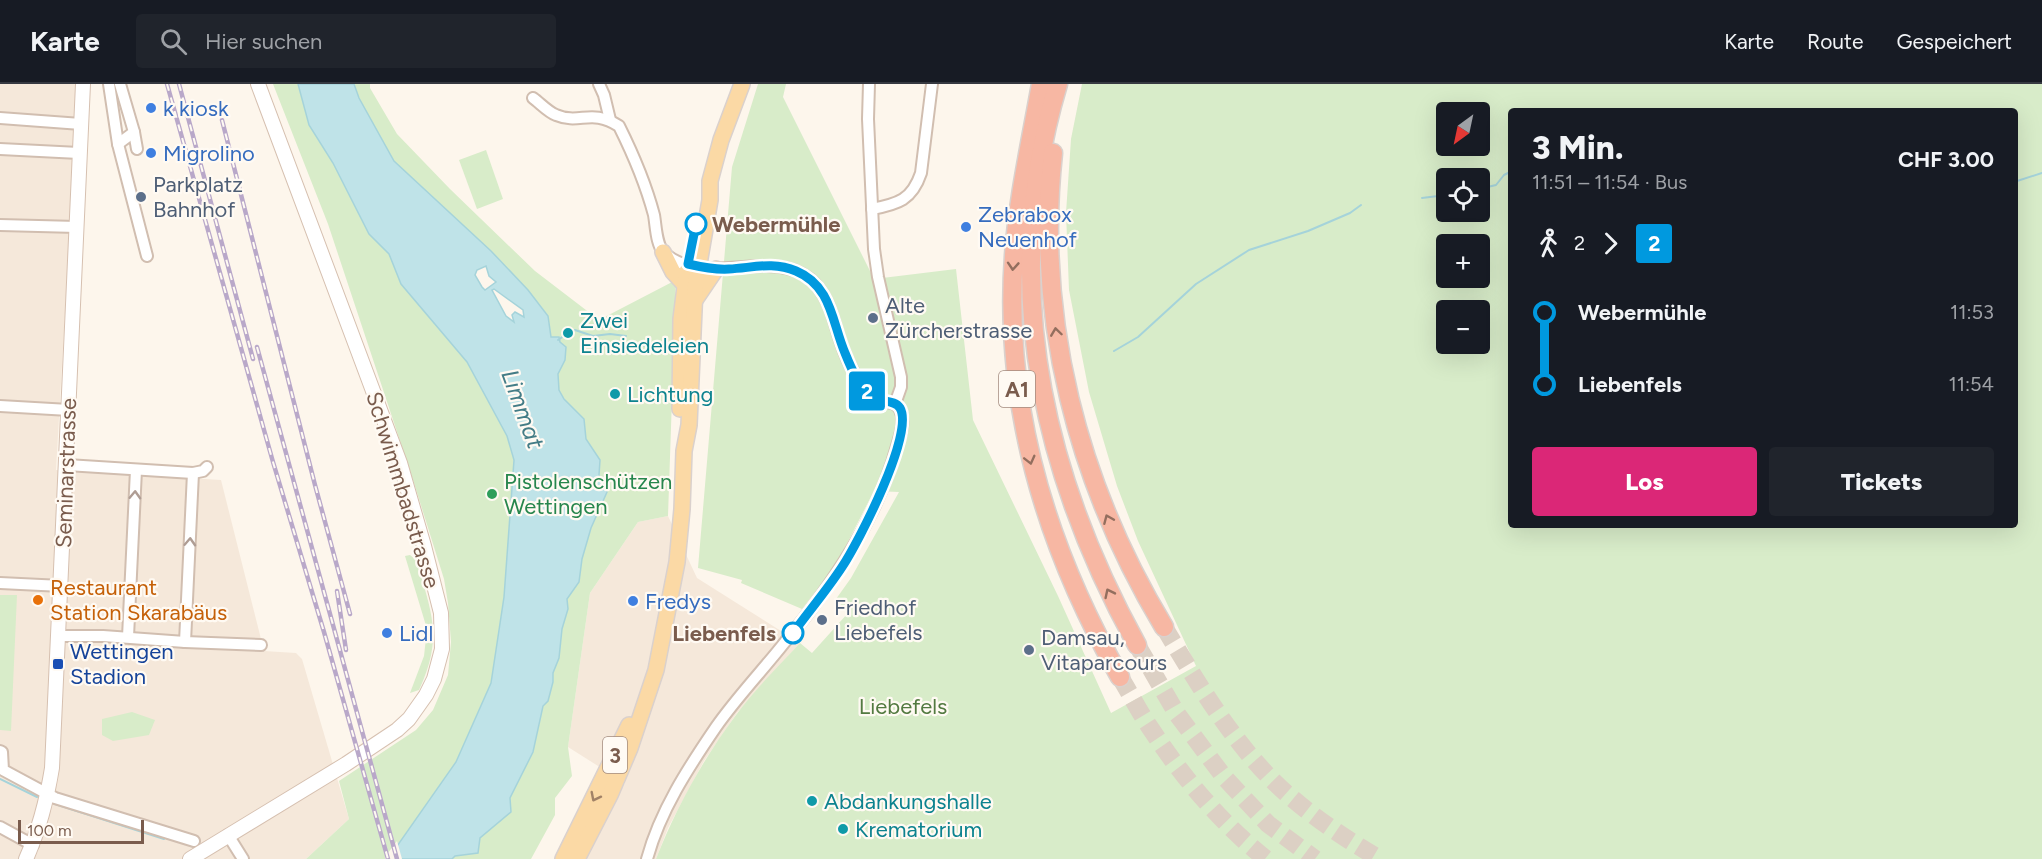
<!DOCTYPE html>
<html lang="de">
<meta charset="utf-8">
<style>
body{margin:0;font-family:Figtree,sans-serif;background:#20242c;color:#f1f3f6;height:100vh;display:flex;flex-direction:column;font-size:22px;white-space:nowrap}
*{box-sizing:border-box;margin:0}
p{font-size:20px;color:#9ea1a6}
.icon{flex:none;width:33px;height:33px;fill:none;stroke:currentColor;stroke-width:2;stroke-linecap:round;stroke-linejoin:round}
.map{position:relative;flex:1;overflow:hidden}
.details{position:absolute;left:1508px;top:24px;width:510px;height:420px;display:flex;flex-direction:column;background:#171b24;border-radius:6px;box-shadow:0 6px 24px #0002}
.details>*{flex:none}
.badge{padding:0 12px;border-radius:4px;font-size:21px;line-height:39px}
.needle{width:39px;rotate:213deg}
.controls{position:absolute;left:1436px;top:18px;display:grid;gap:12px}
.controls a{display:grid;place-items:center;width:54px;height:54px;border-radius:6px;background:#171b24;box-shadow:0 6px 24px #0002;font-size:30px}
.scale{position:absolute;left:18px;bottom:15px;width:126px;box-sizing:border-box;padding-left:6px;border:3px solid #7a5c4d;border-top:0;font-size:16px;line-height:21px;white-space:nowrap;color:#7a5c4d;-webkit-text-stroke:4px #fffaf3;paint-order:stroke}
.map>.badge{position:absolute;translate:-50% -50%;box-shadow:0 0 0 3px #fff}
.legs{display:flex;align-items:center;gap:9px;height:66px;padding:0 24px;font-size:20px}
.legs p{margin-inline-start:auto}
.summary{display:flex;align-items:center;justify-content:space-between;height:102px;padding:0 24px}
h1{font-size:33px;font-weight:800;line-height:45px}
.primary-button{display:flex;gap:12px;margin-top:auto;padding:12px 24px}
.primary-button a{flex:1;height:69px;border-radius:6px;background:#db2777;color:#fff;font-size:24px;font-weight:800;line-height:69px;text-align:center}
.primary-button a+a{background:#20242c;color:#f1f3f6}
ul{padding:0 24px;list-style:none}
li{display:flex;align-items:center;gap:21px;height:72px;font-size:22px}
li i{display:grid;place-items:center;width:9px;height:100%;margin:0 8px;background:currentColor}
li i::after{content:'';width:15px;height:15px;margin:-8px;border:4px solid;border-radius:50%;background:#171b24}
li p{margin-inline-start:auto}
li:first-child i{background:linear-gradient(#0000 50%,currentColor 0)}
li:last-child i{background:linear-gradient(currentColor 50%,#0000 0)}
header{display:flex;align-items:center;gap:36px;box-sizing:border-box;height:84px;padding:0 30px;background:#171b24;border-bottom:2px solid #363941}
header strong{font-size:28px}
nav{display:flex;gap:33px;margin-inline-start:auto;font-size:21px}
.search{width:420px;height:54px;background:#20242c;display:flex;align-items:center;gap:15px;box-sizing:border-box;padding:0 21px;border-radius:6px;color:#9ea1a6;font-size:22px}
.map>svg:first-child{display:block}
.residential{fill:#f5e8da}
.green{fill:#d8ecc9;fill-rule:evenodd}
.water{fill:#bfe3e8;stroke:#a5d3da;stroke-width:1.5;fill-rule:evenodd}
.pier{fill:#fdf6ec}
.lines{fill:none;stroke-linecap:round;stroke-linejoin:round}
.stream{stroke:#a5d3da;stroke-width:2}
.highway-tunnel{stroke:#dcd0c4;stroke-width:18;stroke-dasharray:18 9;stroke-linecap:butt}
.street-casing{stroke:#d1beb0;stroke-width:14}
.secondary-casing{stroke:#d6c0b0;stroke-width:16}
.primary-casing{stroke:#dad1cd;stroke-width:18}
.highway-casing{stroke:#dad1cd;stroke-width:21}
.street{stroke:#fff;stroke-width:10}
.secondary{stroke:#fff;stroke-width:14}
.primary{stroke:#fbd9a5;stroke-width:15}
.highway{stroke:#f7b7a3;stroke-width:18}
.rail-casing{stroke:#b9a8c9;stroke-width:4.5}
.rail{stroke:#fffaf3;stroke-width:2;stroke-dasharray:7;stroke-linecap:butt}
.oneway{stroke:#936e5e}
.oneway2{stroke:#af9d94}
.oneway3{stroke:#a18267}
.line-1-casing{stroke:#fff;stroke-width:14}
.line-1{stroke:#0099df;stroke-width:9}
.shop-dot{fill:#3f7fe0;stroke:#fffaf3;stroke-width:2}
.service-dot{fill:#5c6f8a;stroke:#fffaf3;stroke-width:2}
.stop-1-dot{fill:#fff;stroke:#0099df;stroke-width:3}
.culture-dot{fill:#0f9aa8;stroke:#fffaf3;stroke-width:2}
.leisure-dot{fill:#2e9e5b;stroke:#fffaf3;stroke-width:2}
.food-dot{fill:#e8710a;stroke:#fffaf3;stroke-width:2}
.transit-dot{fill:#1a4fb4;stroke:#fffaf3;stroke-width:2}
.labels{text-anchor:middle;dominant-baseline:central;stroke-width:4.5;stroke-linejoin:round;paint-order:stroke}
.shield{fill:#fffaf3;stroke:#a28b7f;stroke-width:1.5}
.shield-label{font-size:21px;font-weight:bold;fill:#7a5c4d}
.shop-label{font-size:22px;fill:#366cbe;stroke:#fffaf3;text-anchor:start}
.service-label{font-size:22px;fill:#4e5e75;stroke:#fffaf3;text-anchor:start}
.stop-label{font-size:22px;font-weight:bold;fill:#7a5c4d;stroke:#fffaf3;text-anchor:start}
.culture-label{font-size:22px;fill:#0d838f;stroke:#fffaf3;text-anchor:start}
.street-label{font-size:22px;fill:#7a5c4d;stroke:#fffaf3}
.leisure-label{font-size:22px;fill:#27864d;stroke:#fffaf3;text-anchor:start}
.food-label{font-size:22px;fill:#c56008;stroke:#fffaf3;text-anchor:start}
.transit-label{font-size:22px;fill:#164399;stroke:#fffaf3;text-anchor:start}
.park-label{font-size:22px;fill:#537a41;stroke:#fffaf3}
.water-label{font-size:24px;font-style:italic;fill:#437c86;stroke:#fffaf3}
</style>
<header>
<strong>Karte</strong>
<div class="search"><svg class="icon" aria-label="search" viewBox="0 0 24 24"><circle cx="10" cy="10" r="6"/><path d="M15 15l6 6"/></svg>Hier suchen</div>
<nav><a>Karte</a><a>Route</a><a>Gespeichert</a></nav>
</header>
<div class="map">
<svg width="2042" height="775" viewBox="0 0 2042 775">
<rect width="100%" height="100%" fill="#fdf6ec"/>
<!-- residential -->
<g class="residential">
<path d="M0 0H78L56 386 221 396 264 567 296 569 302 575 349 735 306 775H0Z"/>
<path d="M668 432 697 494 800 559 737 629 704 677 668 744 656 775H583L625 699 568 663 590 509 638 438Z"/>
</g>
<!-- green -->
<g class="green">
<path d="M273 0H298L309 41 333 79 369 150 389 170 401 200 467 278 507 352 514 376 504 513 491 599 456 678 388 775H306L349 735 339 697 416 646 433 626 448 591 451 558 448 519 444 495 414 399 328 140Z"/>
<path d="M354 0H370V4L397 50 450 105 535 187 599 236 676 196 668 432 638 438 590 509 568 663 572 692 555 714V731L531 775H452L455 772 477 769 480 754 511 728 510 714 533 668 543 622 548 617 553 598V589L559 574 562 545 568 525 567 515 579 498 582 475 591 444 607 408 599 391 600 376 586 355 584 335C572 323 553 309 558 289 559 285 563 279 565 276L551 253 548 232 528 206 491 167 394 77 359 14Z"/>
<path d="M758 0H786L783 13 874 195 956 185 973 336 1058 512 1111 629 1196 582 1138 457 1117 402 1089 308 1069 206 1066 129 1071 55 1082 0H2042V775H656C676 724 703 675 736 631 755 605 779 582 800 559L812 569 848 529 836 515 851 494 899 408 874 407 837 479 802 525 741 499 742 496 698 484 732 83ZM1510 27H2014V441H1510ZM1446 28H1479V62H1446ZM1446 94H1479V128H1446ZM1446 160H1479V194H1446ZM1446 226H1479V260H1446Z"/>
<path d="M486 66 503 115 477 125 459 76Z"/>
<path d="M410 471 417 477C431 529 444 553 419 606L410 609 424 572 427 545 405 472Z"/>
<path d="M0 511H17L11 647 0 646Z"/>
<path d="M132 628 155 636 149 651 113 657 102 651V635Z"/>
</g>
<!-- water -->
<path class="water" d="M298 0H354L359 14 394 77 491 167 528 206 548 232 551 253H559L560 258 566 263 565 276 558 290 559 306 564 315 584 335 586 355 600 376 599 391 607 408 591 444 582 475 579 498 567 515 568 525 562 545 559 574 553 589V598L548 617 543 622 533 668 510 714 511 728 480 754 478 769 455 772 452 775H388L456 678 491 599 504 513 514 376 507 352 467 278 401 200 389 170 369 150 333 79 309 41ZM486 182 489 192 496 198 485 206 482 203 475 191 477 186ZM494 205 523 226 524 233 515 228 512 231 514 238 506 232 492 206Z"/>
<!-- pier -->
<path class="pier" d="M397 757 402 775H385V773Z"/>
<g class="lines">
<!-- stream -->
<g class="stream">
<path d="M2014 98 2042 89"/>
<path d="M1479 105 1496 101 1504 91 1510 88"/>
<path d="M1422 114 1446 111"/>
<path d="M558 256 568 249 575 246 593 252 610 250 626 252"/>
<path d="M639 260 652 264"/>
<path d="M1114 267 1138 253 1196 200 1249 166 1308 147 1350 129 1361 121"/>
<path d="M0 695 37 713"/>
<path d="M55 720 164 755"/>
</g>
<!-- highway-tunnel -->
<g class="highway-tunnel">
<path d="M1164 543C1199 602 1240 671 1293 715 1320 738 1349 757 1380 775"/>
<path d="M1137 561 1177 630 1224 693 1268 740 1315 775"/>
<path d="M1120 593C1131 611 1141 631 1153 648 1184 695 1222 740 1266 775"/>
</g>
<defs>
<g id="street">
<path d="M109 0 118 60 147 172"/>
<path d="M599 0 604 11 610 36"/>
<path d="M869 0 868 35 874 165 878 193 901 293V303L895 320"/>
<path d="M533 14C540 19 548 28 556 31 580 41 591 24 619 42 633 70 646 101 654 131 656 142 656 162 665 170 707 204 771 163 810 195 830 212 833 236 841 259 845 271 850 282 856 292 861 300 866 308 874 313 880 317 888 318 895 320"/>
<path d="M0 34 81 40"/>
<path d="M134 48 137 65"/>
<path d="M118 60 134 48 120 0"/>
<path d="M0 65 79 69"/>
<path d="M872 125C898 120 912 116 921 89L932 0"/>
<path d="M0 141 77 143"/>
<path d="M0 322 69 326"/>
<path d="M67 381 193 389 203 387 207 383"/>
<path d="M0 499 62 502"/>
<path d="M60 552H103L185 558 261 561"/>
<path d="M128 553 136 386"/>
<path d="M185 558 193 389"/>
<path d="M0 667 2 668 3 686 55 714 194 757"/>
<path d="M0 743 33 761"/>
<path d="M228 751 243 775"/>
<path d="M647 775C660 727 688 684 716 643 737 613 763 586 785 558 833 500 877 435 897 362 901 349 908 330 895 320"/>
</g>
<g id="secondary">
<path d="M26 775C39 746 47 715 52 684L83 0"/>
<path d="M190 775 346 680 397 646 409 635 426 611 434 595 442 565 441 529 424 462 400 379 258 0"/>
</g>
<g id="primary">
<path d="M663 168 673 188 685 201"/>
<path d="M695 216 716 185"/>
<path d="M680 325 681 235 687 187"/>
<path d="M563 775 629 641"/>
<path d="M577 775 610 711 630 664 656 586 677 478 682 425 684 367 689 341 695 203 710 116V97L721 56 742 0"/>
</g>
<g id="highway">
<path d="M1041 0C1031 57 1018 114 1014 171 1003 322 1046 463 1120 593"/>
<path d="M1058 0C1000 195 1040 385 1137 561"/>
<path d="M1053 69C1035 236 1078 400 1164 543"/>
</g>
</defs>
<!-- street casing -->
<use href="#street" class="street-casing"/>
<!-- secondary casing -->
<use href="#secondary" class="secondary-casing"/>
<!-- primary casing -->
<use href="#primary" class="primary-casing"/>
<!-- highway casing -->
<use href="#highway" class="highway-casing"/>
<!-- street -->
<use href="#street" class="street"/>
<!-- secondary -->
<use href="#secondary" class="secondary"/>
<!-- primary -->
<use href="#primary" class="primary"/>
<!-- highway -->
<use href="#highway" class="highway"/>
<defs>
<g id="rail">
<path d="M167 0 273 378 324 548 388 775"/>
<path d="M179 0 253 275"/>
<path d="M222 36 315 401 350 530"/>
<path d="M257 263 397 775"/>
<path d="M337 507 346 566"/>
</g>
</defs>
<!-- rail casing -->
<use href="#rail" class="rail-casing"/>
<!-- rail -->
<use href="#rail" class="rail"/>
</g>
<!-- one-way arrows -->
<defs><path id="oneway-chevron" d="M-2-3.5L2.5 0L-2 3.5" fill="none" stroke-width="1.6" stroke-linecap="round" stroke-linejoin="round" transform="scale(1.5)"/></defs>
<g class="oneway">
<use href="#oneway-chevron" transform="translate(1013 182) rotate(94)"/>
<use href="#oneway-chevron" transform="translate(1056 248) rotate(-98)"/>
<use href="#oneway-chevron" transform="translate(1030 376) rotate(76)"/>
<use href="#oneway-chevron" transform="translate(1108 435) rotate(-113)"/>
<use href="#oneway-chevron" transform="translate(1109 509) rotate(-116)"/>
</g>
<g class="oneway2">
<use href="#oneway-chevron" transform="translate(135 411) rotate(-88)"/>
<use href="#oneway-chevron" transform="translate(190 458) rotate(-87)"/>
</g>
<use class="oneway3" href="#oneway-chevron" transform="translate(595 713) rotate(117)"/>
<g class="lines">
<defs>
<path id="line-1" d="M696 140 688 180C701 183 715 186 729 185 752 184 773 177 796 187 832 202 832 239 845 269 851 284 860 306 875 314 883 318 895 316 900 324 915 349 858 459 842 483 827 506 809 527 793 549"/>
</defs>
<!-- line-1 casing -->
<use href="#line-1" class="line-1-casing"/>
<!-- line-1 -->
<use href="#line-1" class="line-1"/>
</g>
<!-- markers -->
<g class="shop-dot">
<circle cx="151" cy="24" r="6"/>
<circle cx="151" cy="69" r="6"/>
<circle cx="966" cy="143" r="6"/>
<circle cx="633" cy="517" r="6"/>
<circle cx="387" cy="549" r="6"/>
</g>
<g class="service-dot">
<circle cx="141" cy="113" r="6"/>
<circle cx="873" cy="234" r="6"/>
<circle cx="822" cy="536" r="6"/>
<circle cx="1029" cy="566" r="6"/>
</g>
<g class="stop-1-dot">
<circle cx="696" cy="140" r="10"/>
<circle cx="793" cy="549" r="10"/>
</g>
<g class="culture-dot">
<circle cx="568" cy="249" r="6"/>
<circle cx="615" cy="310" r="6"/>
<circle cx="812" cy="717" r="6"/>
<circle cx="843" cy="745" r="6"/>
</g>
<circle class="leisure-dot" cx="492" cy="410" r="6"/>
<circle class="food-dot" cx="38" cy="516" r="6"/>
<rect class="transit-dot" x="52" y="574" width="12" height="12" rx="3"/>
<g class="labels">
<!-- shield labels -->
<g class="shield">
<rect x="999" y="287" width="36" height="36" rx="4.5"/>
<rect x="603" y="653" width="24" height="36" rx="4.5"/>
</g>
<g class="shield-label">
<text x="1017" y="305">A1</text>
<text x="615" y="671">3</text>
</g>
<!-- shop labels -->
<g class="shop-label">
<text x="163" y="24">k kiosk</text>
<text x="163" y="69">Migrolino</text>
<text x="978" y="130">Zebrabox<tspan x="978" dy="25">Neuenhof</tspan></text>
<text x="645" y="517">Fredys</text>
<text x="399" y="549">Lidl</text>
</g>
<!-- service labels -->
<g class="service-label">
<text x="153" y="100">Parkplatz<tspan x="153" dy="25">Bahnhof</tspan></text>
<text x="885" y="221">Alte<tspan x="885" dy="25">Zürcherstrasse</tspan></text>
<text x="834" y="523">Friedhof<tspan x="834" dy="25">Liebefels</tspan></text>
<text x="1041" y="553">Damsau,<tspan x="1041" dy="25">Vitaparcours</tspan></text>
</g>
<!-- stop labels -->
<g class="stop-label">
<text x="712" y="140">Webermühle</text>
<text x="776" y="549" text-anchor="end">Liebenfels</text>
</g>
<!-- culture labels -->
<g class="culture-label">
<text x="580" y="236">Zwei<tspan x="580" dy="25">Einsiedeleien</tspan></text>
<text x="627" y="310">Lichtung</text>
<text x="824" y="717">Abdankungshalle</text>
<text x="855" y="745">Krematorium</text>
</g>
<!-- street labels -->
<g class="street-label">
<text transform="translate(66 389) rotate(-88)">Seminarstrasse</text>
<text transform="translate(403 406) rotate(73)">Schwimmbadstrasse</text>
</g>
<!-- leisure labels -->
<g class="leisure-label">
<text x="504" y="397">Pistolenschützen<tspan x="504" dy="25">Wettingen</tspan></text>
</g>
<!-- food labels -->
<g class="food-label">
<text x="50" y="503">Restaurant<tspan x="50" dy="25">Station Skarabäus</tspan></text>
</g>
<!-- transit labels -->
<g class="transit-label">
<text x="70" y="567">Wettingen<tspan x="70" dy="25">Stadion</tspan></text>
</g>
<!-- park labels -->
<g class="park-label">
<text x="903" y="622">Liebefels</text>
</g>
<!-- water labels -->
<g class="water-label">
<text transform="translate(523 325) rotate(70)">Limmat</text>
</g>
</g>
</svg>
<div class="controls">
<a><svg class="needle" viewBox="-14 -14 28 28"><path d="M0-13l5 13h-10z" fill="#e53935"/><path d="M0 13l5-13h-10z" fill="#9ea1a6"/></svg></a>
<a><svg class="icon" aria-label="locate" viewBox="0 0 24 24"><circle cx="12" cy="12" r="6"/><path d="M12 2v4M12 18v4M2 12h4M18 12h4"/></svg></a>
<a>+</a>
<a>−</a>
</div>
<div class="scale">100 m</div>
<b class="badge" style="left:867px;top:307px;background:#0099df;color:#fff">2</b>
<section class="details">
<div class="summary"><div><h1>3 Min.</h1><p>11:51 – 11:54 · Bus</p></div><b>CHF 3.00</b></div>
<div class="legs"><svg class="icon" aria-label="walk" viewBox="0 0 24 24"><circle cx="13" cy="4" r="2"/><path d="M13 8l-2 6 4 7M11 14l-3 7M7 12l3-4h3l4 4"/></svg>2<svg class="icon" aria-label="forward" viewBox="0 0 24 24"><path d="M9 5l7 7-7 7"/></svg><b class="badge" style="background:#0099df;color:#fff">2</b></div>
<ul>
<li><i style="color:#0099df"></i><b>Webermühle</b><p>11:53</p></li>
<li><i style="color:#0099df"></i><b>Liebenfels</b><p>11:54</p></li>
</ul>
<div class="primary-button"><a>Los</a><a>Tickets</a></div>
</section>
</div>
